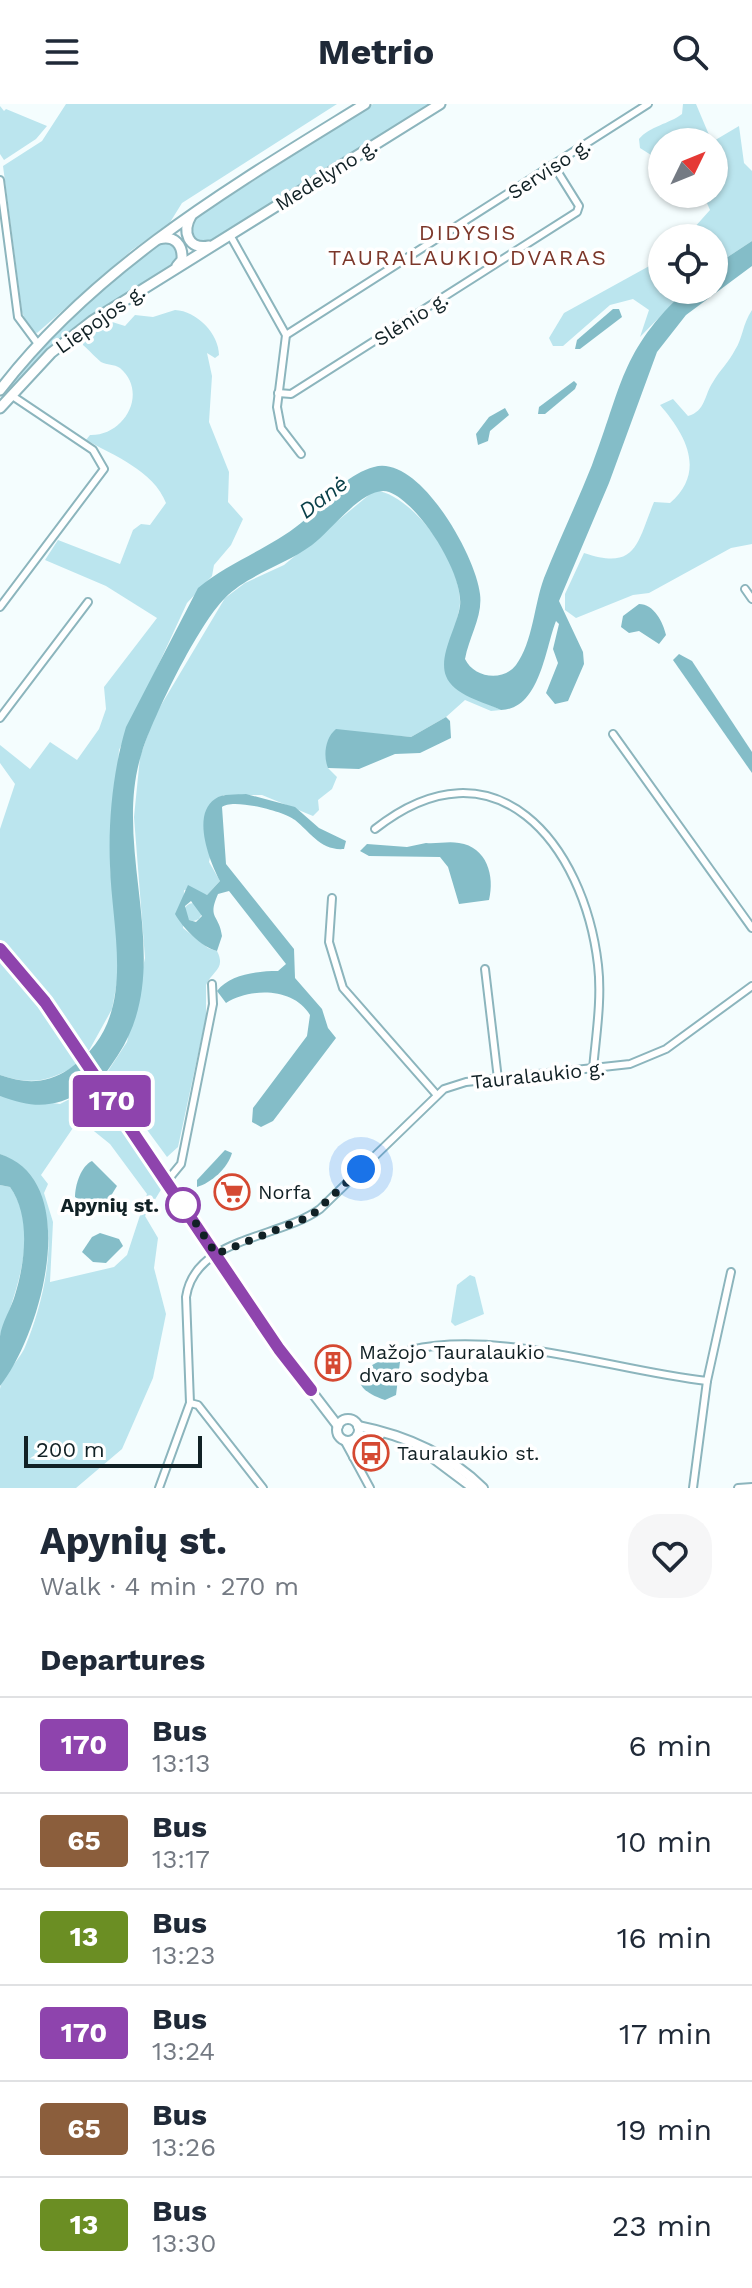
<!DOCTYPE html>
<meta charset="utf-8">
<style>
body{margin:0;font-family:"Work Sans",sans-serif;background:#f6f6f7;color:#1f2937;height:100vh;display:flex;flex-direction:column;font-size:30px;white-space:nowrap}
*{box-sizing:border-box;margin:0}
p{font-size:26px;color:#747a83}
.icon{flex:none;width:44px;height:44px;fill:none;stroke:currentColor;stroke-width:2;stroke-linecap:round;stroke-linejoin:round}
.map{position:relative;height:1384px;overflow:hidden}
.side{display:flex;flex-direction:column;background:#fff;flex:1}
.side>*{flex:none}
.badge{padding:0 16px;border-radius:6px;font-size:28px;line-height:52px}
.needle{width:52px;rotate:47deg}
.controls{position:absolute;left:648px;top:24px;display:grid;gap:16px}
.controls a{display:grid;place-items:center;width:80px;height:80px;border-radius:50%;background:#fff;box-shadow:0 2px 6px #0004;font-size:40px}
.scale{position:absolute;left:24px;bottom:20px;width:178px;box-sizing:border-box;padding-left:8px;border:4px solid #112125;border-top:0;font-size:22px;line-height:28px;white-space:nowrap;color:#112125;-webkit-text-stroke:6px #fff;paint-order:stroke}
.you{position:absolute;width:40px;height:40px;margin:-20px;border:6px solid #fff;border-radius:50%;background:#1a73e8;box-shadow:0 0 0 12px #1a73e833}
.map>.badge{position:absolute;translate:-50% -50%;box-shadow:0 0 0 4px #fff}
h2{padding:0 40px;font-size:30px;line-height:72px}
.round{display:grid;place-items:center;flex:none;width:84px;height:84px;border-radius:32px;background:#f6f6f7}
.overview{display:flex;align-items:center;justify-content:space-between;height:136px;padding:0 40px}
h1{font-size:38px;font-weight:700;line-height:60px}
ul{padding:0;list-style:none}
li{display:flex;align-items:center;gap:24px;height:96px;padding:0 40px;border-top:2px solid #e0e1e3}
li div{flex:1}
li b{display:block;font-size:30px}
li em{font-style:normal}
li .badge{min-width:88px;font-weight:700;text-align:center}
header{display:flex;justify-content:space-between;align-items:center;height:104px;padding:0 40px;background:#fff;font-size:36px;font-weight:700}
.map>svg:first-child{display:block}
.green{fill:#bbe5ee;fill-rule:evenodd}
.water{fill:#84bdc8;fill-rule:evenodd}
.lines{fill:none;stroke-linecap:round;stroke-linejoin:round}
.minor-casing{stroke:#8cb5bd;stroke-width:10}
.secondary-casing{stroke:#8cb5bd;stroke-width:12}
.primary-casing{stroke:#8cb5bd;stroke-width:13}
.minor{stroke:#fff;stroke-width:6}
.secondary{stroke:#fff;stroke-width:8}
.primary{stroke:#fff;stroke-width:9}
.line-casing{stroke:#fff;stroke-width:18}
.line{stroke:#8e44ad;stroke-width:12}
.walk{stroke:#112125;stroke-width:8;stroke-dasharray:0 14.4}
.stop-dot{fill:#fff;stroke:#8e44ad;stroke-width:4}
.labels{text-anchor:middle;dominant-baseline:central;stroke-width:7;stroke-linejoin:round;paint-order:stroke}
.street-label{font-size:20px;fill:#112125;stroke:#fff}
.poi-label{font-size:20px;fill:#112125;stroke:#fff;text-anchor:start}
.stop-label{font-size:20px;font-weight:bold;fill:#112125;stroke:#fff;text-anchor:end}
.neighbourhood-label{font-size:22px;letter-spacing:2px;fill:#7c372a;stroke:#fff}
.water-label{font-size:22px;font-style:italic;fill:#093f48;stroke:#fff}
</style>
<header><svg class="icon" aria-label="menu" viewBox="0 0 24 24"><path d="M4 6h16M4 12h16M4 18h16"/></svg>Metrio<svg class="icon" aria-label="search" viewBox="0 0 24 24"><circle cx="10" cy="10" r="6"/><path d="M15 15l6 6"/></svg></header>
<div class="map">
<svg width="752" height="1384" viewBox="0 0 752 1384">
<rect width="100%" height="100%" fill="#f4fdfe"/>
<!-- green -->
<g class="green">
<path d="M66 0H337L182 99 169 120 132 146 37 229 29 225 22 208 3 62 42 37Z"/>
<path d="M373 0H433L209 139H196L188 123 194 115Z"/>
<path d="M683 0H696L712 38 739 22 744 59 752 67V137L714 162V134H685L710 106 703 90H714V38H662V58L640 44 639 35C650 22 669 20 682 10Z"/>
<path d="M0 2 4 7 6 5 47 22 36 35 4 56 0 50Z"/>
<path d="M171 138 180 149 176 159 75 224 0 297C6 265 127 164 157 139Z"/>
<path d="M662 155V186H686L640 233 649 206 633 195 610 201 563 242H553L549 234 564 209Z"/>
<path d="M175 206C197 207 219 230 219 251L215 254 207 249 212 272 209 318 229 368 228 398 243 415 231 441 214 461 212 472 187 499 119 646 110 762 120 862 112 905 86 952 24 864 0 839V725L15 680 0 659V641L30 665 50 638 77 656 99 625 106 605 104 583 157 514 106 482 45 456 58 436 120 460 133 426 141 420 150 421 166 399C154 367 113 351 86 336L90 331C124 332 149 289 120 264 114 260 107 261 101 258 96 254 89 246 83 241V235L109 217 125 222 135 211 153 213Z"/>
<path d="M752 206V440L731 444 649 489 633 491 576 514 565 506V490L584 449C637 467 637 439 654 398L670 399C707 367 685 330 660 301L673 295 688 312C706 307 704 291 713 278 719 267 729 258 735 246 743 234 742 221 752 206Z"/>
<path d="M375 386C415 392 461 459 460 499 460 505 457 512 457 518 455 540 457 564 458 586L501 606 491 607 465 596 446 613 411 633 354 628 328 664 337 673 332 685 318 696 319 706 313 712 262 691H223L209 758 220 777 207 791 184 786 183 824 208 844 217 847C226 865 213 866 206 881V913L178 1043 167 1053 106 970 127 938 145 854 134 713 140 653 154 613 225 494 245 479 284 461Z"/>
<circle cx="193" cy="808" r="9"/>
<path d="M0 854 23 880 79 959C52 977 31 982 0 971Z"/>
<path d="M93 983 162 1084 145 1112 158 1134 154 1164 166 1210 153 1274 122 1345 76 1384H0C0 1352 0 1317 0 1285 2 1271 19 1257 25 1243 49 1186 72 1082 0 1050V992L60 1000ZM79 1015 110 1040 147 1090 127 1151 114 1163 50 1178 53 1118 44 1089 48 1080 41 1071Z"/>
<path d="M0 1081 10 1083C41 1125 16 1189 0 1232Z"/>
<path d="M470 1171 475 1173 484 1210 455 1222 451 1218 457 1181Z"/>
</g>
<!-- water -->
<g class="water">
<path d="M752 137V162L686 211 657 248 609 379 559 497 583 548 584 560 568 597 555 600 546 589 558 559 553 545 559 520 556 517C545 545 540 605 501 606 484 598 453 591 446 572 438 552 457 523 460 502 464 470 419 399 389 388 365 380 331 427 312 441 285 461 247 471 225 494 198 521 154 611 142 648 110 747 178 860 118 951 109 964 101 979 86 986 54 1004 35 1005 0 992V971C25 980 47 980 69 965 140 917 112 832 110 762 108 717 113 666 126 623L198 484C229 458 269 445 301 419 324 400 344 371 374 363 419 350 476 452 480 490 483 512 469 533 465 555 474 574 503 578 516 561 533 538 534 501 544 474 559 436 577 399 592 361 622 283 620 247 686 186H714V162Z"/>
<path d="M613 205H619L622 213 580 245H575L577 236Z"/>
<path d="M574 277 577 280 575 285 545 310H538L539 303Z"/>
<path d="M505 304 509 311 490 327 488 337 478 341 476 330 489 313Z"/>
<path d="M639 500C654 500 663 518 666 531L659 540 639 527 629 529 621 523 623 512Z"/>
<path d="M679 550 692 557 752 648V669L673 556Z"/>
<path d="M446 613 450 617 451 634 420 649 395 650 359 665 328 664C323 652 325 634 336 625L411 633Z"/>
<path d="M246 690 295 703 319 724 346 737 344 745C321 747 310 728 295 716 284 707 232 694 222 703L226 760 294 845 295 874 322 905 328 924 336 934 273 1017 261 1023 252 1018 253 1004 307 932 310 911C293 883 250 884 226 899L217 887C230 870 258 867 278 867L286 860 229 787 218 790C207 815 219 810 222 832L217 847C201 843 183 824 175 810L188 781 207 791 220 777C210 758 191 711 215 695 223 689 236 691 246 690ZM191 797 202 812 196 818 189 816 185 802Z"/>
<path d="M426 739C437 740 448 737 459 739 487 743 495 772 489 796L459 800 448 763 440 753 369 752 360 747 367 740 407 743Z"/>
<path d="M225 1046 232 1049C228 1064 211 1079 197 1083V1076Z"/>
<path d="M0 1050C85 1078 40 1232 0 1282 0 1266 0 1247 0 1232 2 1218 11 1205 15 1191 25 1159 31 1112 10 1083L0 1081Z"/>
<path d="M92 1057 117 1082 104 1103 94 1105 75 1093C75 1081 81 1062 92 1057Z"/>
<path d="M100 1129 119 1135 123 1142 106 1159 93 1158 82 1148 92 1133Z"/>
<path d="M392 1253 400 1258 396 1291 385 1296C343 1282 360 1262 392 1253Z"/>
</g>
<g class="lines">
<defs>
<g id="minor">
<path d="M0 76 18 213 38 240"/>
<path d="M230 131 286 231 277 303 281 324 301 350"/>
<path d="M286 231 648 0"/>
<path d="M278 289 291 290 577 108 579 102 554 62"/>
<path d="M745 485 752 495"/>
<path d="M0 503 104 365 93 346 11 291"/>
<path d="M0 614 88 498"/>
<path d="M613 630 752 824"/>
<path d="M375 725C495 630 584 740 598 861 602 895 596 931 593 965"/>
<path d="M332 794 329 838 343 884 436 990"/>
<path d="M485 865 498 975"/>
<path d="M167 1077 181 1060 213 900 212 880"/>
<path d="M410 1246C499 1225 615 1267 707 1277"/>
<path d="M190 1299 198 1301 263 1384"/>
<path d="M353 1335V1353"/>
<path d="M344 1336 370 1384"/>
<path d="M159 1384 190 1299 186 1193C195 1133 279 1135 320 1105L444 985 466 978 630 960 666 945 752 882"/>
<path d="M693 1384 707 1277 731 1168"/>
<path d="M738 1384 752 1383"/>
</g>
<g id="secondary">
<path d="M0 845 45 898 279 1245 338 1322"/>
<circle cx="348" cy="1326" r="11"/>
<path d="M358 1322C404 1331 449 1351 483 1384"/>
<path d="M357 1332 380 1331"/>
<path d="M433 1354 473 1384"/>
</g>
<g id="primary">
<path d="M191 112C182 128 188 146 209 142"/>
<path d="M159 135C175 131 183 141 182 156L177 162"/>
<path d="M0 286C96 161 234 81 365 0"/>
<path d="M0 304 51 249 92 217 440 0"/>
</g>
</defs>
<!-- minor casing -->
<use href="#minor" class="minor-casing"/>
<!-- secondary casing -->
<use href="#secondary" class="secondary-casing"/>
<!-- primary casing -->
<use href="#primary" class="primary-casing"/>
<!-- minor -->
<use href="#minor" class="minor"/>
<!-- secondary -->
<use href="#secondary" class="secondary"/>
<!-- primary -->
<use href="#primary" class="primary"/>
</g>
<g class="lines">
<defs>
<path id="line" d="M0 845 45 898 279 1245 311 1286"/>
</defs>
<!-- line casing -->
<use href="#line" class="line-casing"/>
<!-- line -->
<use href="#line" class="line"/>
<!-- walk -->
<path class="walk" d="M183 1101 182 1098 216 1150 311 1112 361 1065"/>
</g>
<!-- icons -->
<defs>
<symbol id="supermarket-ring" viewBox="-11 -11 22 22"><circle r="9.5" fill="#fff" stroke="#d54932" stroke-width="1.5"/><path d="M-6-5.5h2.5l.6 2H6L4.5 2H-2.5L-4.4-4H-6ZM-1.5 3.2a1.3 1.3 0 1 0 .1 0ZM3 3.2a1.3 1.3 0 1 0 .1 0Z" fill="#d54932"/></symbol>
<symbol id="building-ring" viewBox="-11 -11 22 22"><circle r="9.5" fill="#fff" stroke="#d54932" stroke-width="1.5"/><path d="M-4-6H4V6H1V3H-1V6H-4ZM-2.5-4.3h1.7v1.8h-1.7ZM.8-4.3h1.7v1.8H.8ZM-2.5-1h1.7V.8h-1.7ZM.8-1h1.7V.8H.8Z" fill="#d54932"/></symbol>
<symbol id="bus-ring" viewBox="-11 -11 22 22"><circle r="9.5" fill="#fff" stroke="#d54932" stroke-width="1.5"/><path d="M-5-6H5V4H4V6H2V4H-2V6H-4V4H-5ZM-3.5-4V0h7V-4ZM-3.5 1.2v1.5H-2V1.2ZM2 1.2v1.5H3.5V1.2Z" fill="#d54932"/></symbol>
</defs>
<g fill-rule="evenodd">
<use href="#supermarket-ring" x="212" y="1068" width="40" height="40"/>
<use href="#building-ring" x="313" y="1239" width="40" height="40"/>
<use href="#bus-ring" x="351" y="1329" width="40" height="40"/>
</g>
<!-- markers -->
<circle class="stop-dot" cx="183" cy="1101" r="16"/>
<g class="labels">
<!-- street labels -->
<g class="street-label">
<text transform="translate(549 65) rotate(-33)">Serviso g.</text>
<text transform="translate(326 71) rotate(-32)">Medelyno g.</text>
<text transform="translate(100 215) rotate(-35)">Liepojos g.</text>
<text transform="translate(411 215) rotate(-32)">Slėnio g.</text>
<text transform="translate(538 971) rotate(-6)">Tauralaukio g.</text>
</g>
<!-- poi labels -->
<g class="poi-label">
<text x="258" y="1088">Norfa</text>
<text x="359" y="1248">Mažojo Tauralaukio<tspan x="359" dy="23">dvaro sodyba</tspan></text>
<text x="397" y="1349">Tauralaukio st.</text>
</g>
<!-- stop labels -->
<g class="stop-label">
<text x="159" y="1101">Apynių st.</text>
</g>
<!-- neighbourhood labels -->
<g class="neighbourhood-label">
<text x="468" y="128">DIDYSIS<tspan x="468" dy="25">TAURALAUKIO DVARAS</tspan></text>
</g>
<!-- water labels -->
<g class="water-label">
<text transform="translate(323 393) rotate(-37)">Danė</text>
</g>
</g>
</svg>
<div class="controls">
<a><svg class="needle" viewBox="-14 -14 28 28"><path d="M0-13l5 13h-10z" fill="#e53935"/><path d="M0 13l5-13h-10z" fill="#747a83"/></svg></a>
<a><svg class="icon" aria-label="locate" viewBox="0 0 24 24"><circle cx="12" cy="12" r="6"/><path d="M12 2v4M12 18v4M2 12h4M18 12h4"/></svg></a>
</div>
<div class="scale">200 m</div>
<div class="you" style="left:361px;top:1065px"></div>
<b class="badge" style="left:112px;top:997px;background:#8e44ad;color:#fff">170</b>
</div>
<section class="side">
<div class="overview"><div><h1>Apynių st.</h1><p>Walk · 4 min · 270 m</p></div><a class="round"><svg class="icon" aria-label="heart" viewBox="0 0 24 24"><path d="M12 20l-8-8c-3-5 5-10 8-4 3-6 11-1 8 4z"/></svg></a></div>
<h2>Departures</h2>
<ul>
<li><span class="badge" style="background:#8e44ad;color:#fff">170</span><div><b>Bus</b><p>13:13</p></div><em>6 min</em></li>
<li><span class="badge" style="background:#8b5e3c;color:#fff">65</span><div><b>Bus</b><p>13:17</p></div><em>10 min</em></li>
<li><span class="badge" style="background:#6b8e23;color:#fff">13</span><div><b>Bus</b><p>13:23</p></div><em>16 min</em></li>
<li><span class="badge" style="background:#8e44ad;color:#fff">170</span><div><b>Bus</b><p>13:24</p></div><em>17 min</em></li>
<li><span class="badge" style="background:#8b5e3c;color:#fff">65</span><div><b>Bus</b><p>13:26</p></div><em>19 min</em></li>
<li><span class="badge" style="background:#6b8e23;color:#fff">13</span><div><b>Bus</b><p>13:30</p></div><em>23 min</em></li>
</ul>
</section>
